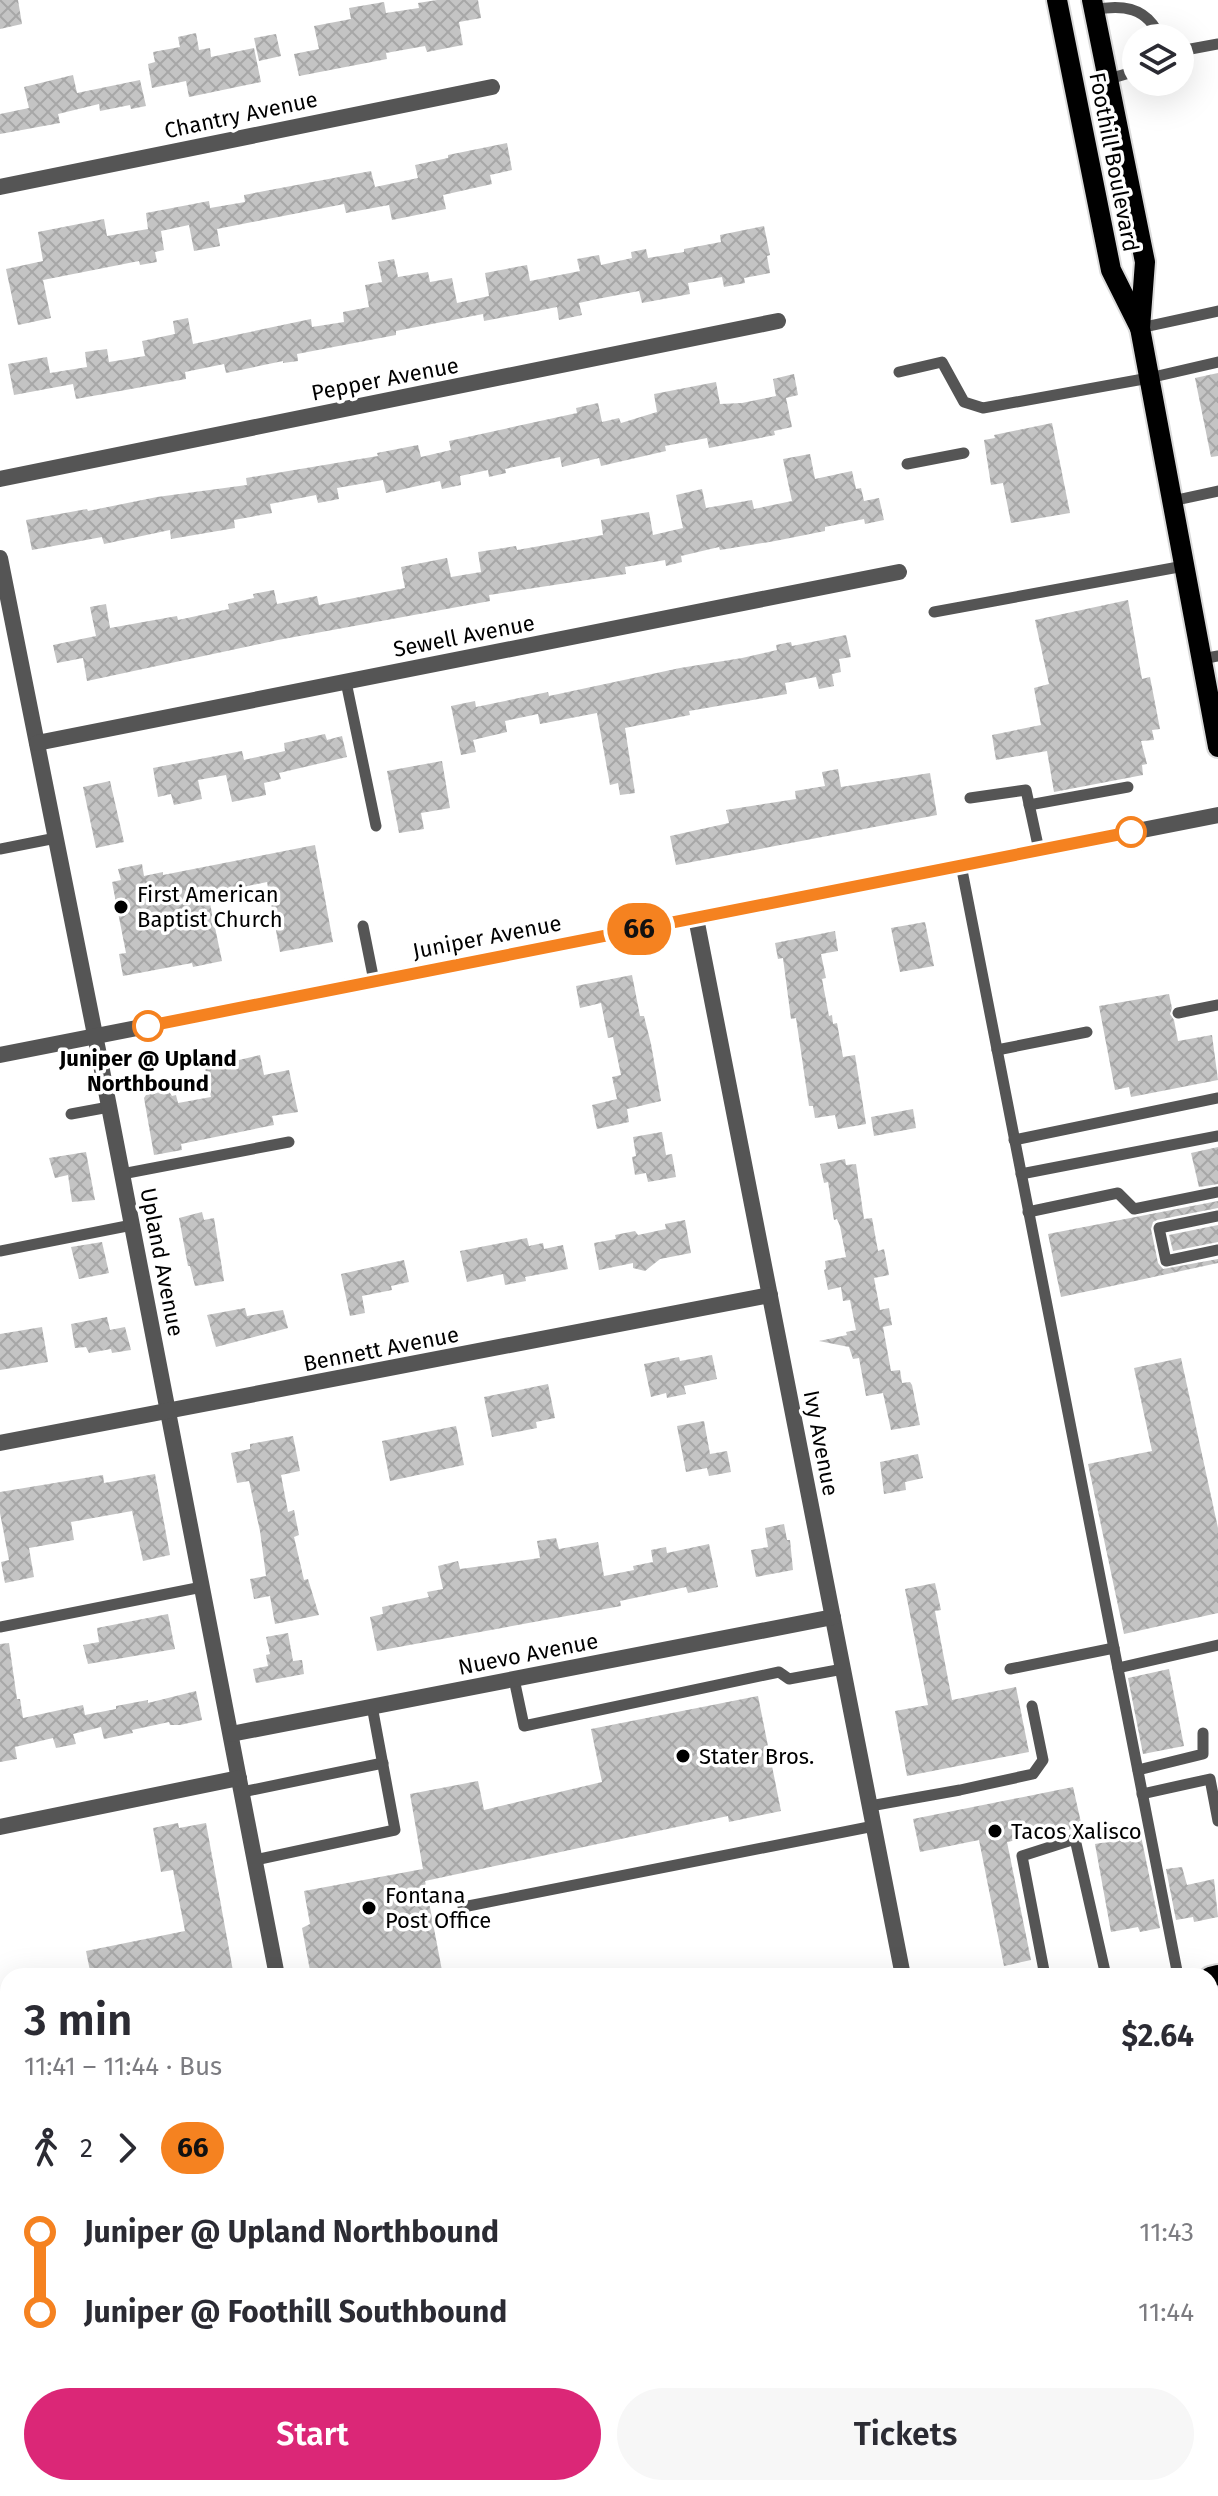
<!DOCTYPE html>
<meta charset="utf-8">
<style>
body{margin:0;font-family:"Fira Sans",sans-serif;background:#f7f7f7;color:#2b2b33;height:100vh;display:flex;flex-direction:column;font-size:30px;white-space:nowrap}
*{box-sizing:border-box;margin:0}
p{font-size:26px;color:#7c7c81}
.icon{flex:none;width:44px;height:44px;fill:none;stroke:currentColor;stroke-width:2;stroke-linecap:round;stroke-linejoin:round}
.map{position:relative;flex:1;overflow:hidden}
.side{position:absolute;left:0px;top:1968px;width:1218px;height:528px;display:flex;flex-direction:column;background:#fff;border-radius:24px 24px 0 0;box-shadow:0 8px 32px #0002}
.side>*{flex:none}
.badge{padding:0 16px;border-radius:26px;font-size:28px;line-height:52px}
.fabs{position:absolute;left:1122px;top:24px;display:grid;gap:16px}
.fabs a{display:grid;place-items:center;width:72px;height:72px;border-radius:50%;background:#fff;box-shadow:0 8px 32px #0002;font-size:40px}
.map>.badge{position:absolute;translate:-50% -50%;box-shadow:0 0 0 4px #fff}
.legs{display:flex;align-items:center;gap:12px;height:88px;padding:0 24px;font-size:26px}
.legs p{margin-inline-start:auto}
.headline{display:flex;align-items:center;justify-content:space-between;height:136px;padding:0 24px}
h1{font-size:44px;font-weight:600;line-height:60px}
.action{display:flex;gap:16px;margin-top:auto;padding:16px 24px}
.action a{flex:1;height:92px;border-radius:48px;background:#db2777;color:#fff;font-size:32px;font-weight:600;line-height:92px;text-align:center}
.action a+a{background:#f7f7f7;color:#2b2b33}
ul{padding:0 24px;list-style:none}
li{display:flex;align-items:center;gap:28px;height:80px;font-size:30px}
li i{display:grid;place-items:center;width:12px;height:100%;margin:0 10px;background:currentColor}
li i::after{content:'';width:20px;height:20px;margin:-10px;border:6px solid;border-radius:50%;background:#fff}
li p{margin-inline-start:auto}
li:first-child i{background:linear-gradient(#0000 50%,currentColor 0)}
li:last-child i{background:linear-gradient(currentColor 50%,#0000 0)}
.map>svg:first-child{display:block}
.building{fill:url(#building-cross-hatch)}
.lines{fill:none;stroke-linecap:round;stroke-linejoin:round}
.primary-casing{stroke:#dbdbdb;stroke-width:24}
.service{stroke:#555;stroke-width:11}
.minor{stroke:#555;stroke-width:16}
.tertiary{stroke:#555;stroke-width:16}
.primary{stroke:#000;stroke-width:20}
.line-1-casing{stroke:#fff;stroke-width:18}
.line-1{stroke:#f58220;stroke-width:12}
.stop-1-dot{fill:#fff;stroke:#f58220;stroke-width:4}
.poi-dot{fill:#000;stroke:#fff;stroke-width:3}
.labels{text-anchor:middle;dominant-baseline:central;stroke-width:7;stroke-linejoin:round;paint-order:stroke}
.street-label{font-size:22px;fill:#000;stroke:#fff}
.poi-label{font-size:22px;fill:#000;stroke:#fff;text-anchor:start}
.stop-label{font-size:22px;font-weight:bold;fill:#000;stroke:#fff}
</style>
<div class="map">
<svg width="1218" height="2496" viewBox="0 0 1218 2496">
<defs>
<pattern id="building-cross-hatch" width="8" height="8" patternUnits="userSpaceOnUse" patternTransform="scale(2)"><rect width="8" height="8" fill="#c4c4c4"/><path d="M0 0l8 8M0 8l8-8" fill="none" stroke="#a7a7a7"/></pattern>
</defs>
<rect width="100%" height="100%" fill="#fff"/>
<!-- building -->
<g class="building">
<path d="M0 0H18L22 24 0 29Z"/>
<path d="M437 0H478L481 18 459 22 463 45 427 52 425 46 386 53 387 59 299 76 294 54 319 49 314 26 351 19 349 8 384 2 386 13 419 8 418 3Z"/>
<path d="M196 33 199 50 210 48 211 57 254 48 261 82 189 97 186 81 152 88 148 64 155 62 153 52 180 47 178 37Z"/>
<path d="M276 34 281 56 259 61 254 38Z"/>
<path d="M73 75 77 93 140 80 146 106 131 109 130 105 100 111 99 104 58 114 60 123 0 134V114L29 108 24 87Z"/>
<path d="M507 143 512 170 490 175 492 184 443 195 446 209 392 220 389 205 346 213 344 204 217 229 220 246 194 251 189 225 161 231 164 250 155 252 157 262 140 265 139 261 43 280 51 318 18 325 6 269 43 261 38 232 104 219 107 236 148 229 146 213 209 201 210 208 245 202 244 195 371 171 375 187 418 178 415 165 448 158V155Z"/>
<path d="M764 226 770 255 767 256 770 273 744 278 745 283 724 287 722 277 688 283 690 294 642 303 639 291 597 299 579 303 582 315 559 320 557 307 484 321 483 314 396 331V335L297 354 298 361 283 363V361L226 373 224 364 185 372 186 379 76 399 73 384 14 395 8 364 47 357 50 373 87 367 85 352 107 349 109 362 145 356 142 341 175 334 173 321 188 318 193 344 311 319 312 327 344 322 343 312 369 307 365 285 382 282 378 262 394 259 398 277 428 272 430 282 452 278 457 303 489 296 485 273 527 265 530 281 580 271 577 259 599 255 601 265 632 258 631 252 646 249 648 258 684 252V249L721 242 720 235Z"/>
<path d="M1218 373V456L1211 457 1195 378Z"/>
<path d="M794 374 798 395 786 398 792 427 774 431 775 435 709 448 707 438 665 446 666 451 601 466 599 458 562 467 560 457 505 469 506 473 489 477 488 470 460 476 461 485 442 489 440 481 386 493 383 480 337 488 339 499 318 503 316 495 270 504 272 513 234 520 235 528 171 539 170 530 104 544 102 537 32 550 26 520 87 509 88 511 157 497 247 485 246 478 378 456 377 453 418 445 421 457 451 450 449 441 577 413 576 408 598 403 602 422 619 418 621 423 657 412 654 394 716 382 720 404 742 403 776 396 773 379Z"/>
<path d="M1052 423 1070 513 1011 523 1003 483 991 485 984 440 995 438 994 435Z"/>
<path d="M810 454 815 479 852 471 856 489 861 488 864 501 879 498 884 520 865 524 864 519 825 527V531L775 541 720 550 719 547 681 556 682 562 666 566 665 560 625 567 626 574 489 595 490 601 278 640 87 681 83 658 57 663 53 645 96 636 90 607 106 604 110 628 177 616 178 620 229 609 228 604 254 598 253 594 274 590 277 604 317 596 319 605 405 588 401 567 447 558 451 577 481 572 478 552 516 546 517 550 603 535 601 520 649 512 653 535 683 528 676 495 702 489 706 508 752 500 754 509 792 501 783 459Z"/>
<path d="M1128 600 1142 679 1150 677 1160 729 1152 730 1154 740 1141 741 1147 764 1142 765 1143 775 1054 792 1047 751 996 760 992 735 1041 725 1034 688 1049 684 1035 620Z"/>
<path d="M846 635 851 657 839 659 841 672 832 674 834 686 819 689 816 677 785 683 787 694 689 711 690 715 625 728 635 793 620 795 618 783 610 785 597 713 540 724 538 714 505 721 507 732 473 740 476 752 461 755 451 706 475 701 476 707 548 692 549 696 680 668 742 658 777 650 776 645 791 642 792 646Z"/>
<path d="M325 734 327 740 342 736 347 757 279 773 281 779 264 783 266 795 232 802 226 775 198 780 202 799 174 805 171 794 158 797 153 768 242 751 244 760 285 751 284 743Z"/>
<path d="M442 761 450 808 421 813 424 829 399 833 387 771Z"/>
<path d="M838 769 841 787 930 773 937 815 676 865 670 836 729 823 726 810 796 799 795 791 825 786 822 772Z"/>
<path d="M110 781 124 842 96 848 83 787Z"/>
<path d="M315 845 333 942 280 952 267 882 208 894 222 961 193 967 192 963 123 976 119 954 126 953 112 882 121 880 118 869 142 864 144 876 163 872V875Z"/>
<path d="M925 922 934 966 900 972 891 928Z"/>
<path d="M835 931 838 951 821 954 826 978 822 979 829 1016 832 1015 833 1024 837 1023 843 1057 855 1055 866 1124 838 1129 835 1115 815 1118 813 1106H809L796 1018 791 1019 783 958 778 959 775 943Z"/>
<path d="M632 975 640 1016H644L651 1044 661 1101 627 1109 629 1122 597 1129 592 1105 617 1099 612 1077 621 1075 613 1037 608 1038 601 1003 580 1008 576 986Z"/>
<path d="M1169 994 1172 1008 1170 1014 1174 1020 1178 1041 1212 1035 1218 1080 1131 1097 1129 1087 1115 1090 1099 1006Z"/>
<path d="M260 1055 264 1075 289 1070 298 1112 272 1116 274 1125 181 1144 182 1150 154 1155 144 1098 146 1095 168 1090 172 1096 176 1095 178 1103 211 1097 205 1068Z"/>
<path d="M913 1109 916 1128 874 1136 871 1117Z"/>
<path d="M662 1132 666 1155 672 1154 676 1177 648 1182 646 1173 635 1175 632 1157 636 1156 633 1137Z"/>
<path d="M1218 1147V1184L1199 1187 1191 1153Z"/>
<path d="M86 1152 95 1200 72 1202 68 1175 55 1178 49 1158Z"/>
<path d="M845 1159 846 1165 856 1164 864 1219 872 1218 878 1251 884 1249 889 1275 874 1278 880 1310 889 1308 892 1325 883 1327 891 1371 900 1370 902 1383 910 1382 912 1385 920 1425 891 1430 883 1393 866 1396 859 1358 853 1359 849 1347 819 1341 847 1335 846 1332 856 1330 850 1300 843 1301 841 1287 828 1290 824 1270 826 1269 825 1261 846 1257 840 1226 837 1219 834 1220 828 1182 824 1183 820 1164Z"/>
<path d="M1218 1201V1208L1157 1220 1153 1222 1151 1229 1158 1263 1163 1269 1218 1259V1263L1061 1297 1048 1234Z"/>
<path d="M202 1212 204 1220 214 1218 224 1281 195 1286 190 1266H188L179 1218Z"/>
<path d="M685 1220 691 1253 660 1259 645 1271 633 1268V1263L599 1270 594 1243 616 1239 615 1235 635 1231 638 1235 666 1229 665 1224Z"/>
<path d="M1218 1225V1242L1173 1251 1169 1235Z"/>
<path d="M527 1238 529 1246 543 1243 544 1249 563 1245 568 1269 525 1277 526 1281 505 1285 503 1274 467 1282 460 1251Z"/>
<path d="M102 1242 109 1273 79 1279 71 1247Z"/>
<path d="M404 1260 409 1282 391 1286 392 1290 362 1296 365 1313 350 1316 341 1274Z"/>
<path d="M245 1308 247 1316 283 1310 288 1328 216 1347 207 1315Z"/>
<path d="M107 1317 110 1330 125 1327 131 1350 112 1353 111 1349 89 1353 86 1347 75 1348 71 1324Z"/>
<path d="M42 1327 48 1362 0 1370V1334Z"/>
<path d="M712 1355 717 1379 684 1386 686 1394 667 1398 666 1393 651 1397 644 1364 679 1357 680 1361Z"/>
<path d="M1181 1358 1218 1528V1613L1124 1634 1088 1464 1152 1451 1134 1368Z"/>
<path d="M548 1384 555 1418 536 1422 537 1428 492 1437 484 1397Z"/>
<path d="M704 1421 710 1454 727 1451 731 1472 709 1476 707 1468 686 1472 677 1426Z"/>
<path d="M456 1426 464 1465 390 1481 382 1441Z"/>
<path d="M293 1436 300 1471 281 1475 288 1512 294 1510 299 1535 294 1537 304 1580 308 1579 319 1615 275 1624 270 1596 254 1599 250 1579 266 1576 260 1531 249 1481 237 1483 231 1453 250 1449V1444Z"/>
<path d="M918 1454 923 1478 905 1482 906 1490 884 1494 880 1462Z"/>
<path d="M155 1474 170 1555 143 1561 132 1511 71 1522 74 1540 29 1548 34 1577 5 1583 1 1562 9 1560 0 1513V1492L103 1475 104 1483Z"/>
<path d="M784 1524 787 1540H790L793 1570 756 1577 751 1550 768 1547 765 1528Z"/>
<path d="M556 1538 559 1549 598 1542 604 1576 634 1570 633 1566 653 1562 651 1550 666 1547 667 1553 709 1544 718 1587 688 1593 686 1587 620 1601 621 1606 377 1651 370 1617 383 1614 382 1607 429 1597 427 1592 443 1589 438 1566 458 1561 460 1569 540 1558 537 1541Z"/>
<path d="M935 1583 941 1610 935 1611 952 1700 1016 1687 1029 1752 907 1776 895 1711 928 1705 905 1589Z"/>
<path d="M168 1614 175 1649 88 1664 83 1645 99 1642 97 1628Z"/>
<path d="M288 1633 293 1661 302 1660 304 1674 256 1683 253 1669 268 1666 266 1655 270 1654 266 1637Z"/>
<path d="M9 1643 17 1699H20L23 1718 83 1705 85 1715 116 1709V1706L148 1700V1703L196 1691 202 1720 180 1725H170L169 1722 132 1730 133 1733 104 1739 101 1727 73 1734 76 1744 56 1748 53 1738 15 1747 17 1759 0 1762V1644Z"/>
<path d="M1169 1669 1184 1746 1143 1754 1128 1678Z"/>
<path d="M758 1696 781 1811 729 1822 728 1816 425 1881 443 1976H311L302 1928 310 1924 304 1891 423 1869 410 1794 478 1781 484 1810 602 1782 591 1729Z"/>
<path d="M1073 1787 1082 1827 1007 1842 1031 1960 1004 1966 979 1840 920 1852 913 1819Z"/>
<path d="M178 1823 179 1828 206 1823 233 1971 208 1976H91L86 1951 185 1931 173 1870 161 1872 153 1828Z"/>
<path d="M1141 1836 1160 1928 1140 1932 1138 1927 1111 1932 1095 1844Z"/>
<path d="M1182 1867 1187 1885 1214 1879 1218 1917 1194 1922 1193 1917 1176 1920 1166 1869Z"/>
</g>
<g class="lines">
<defs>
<g id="primary">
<path d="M1057 0 1111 270 1140 328"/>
<path d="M1092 0 1145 262 1140 328 1218 747"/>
<path d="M1210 1977 1218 1975"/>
<path d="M0 2221 8 2220"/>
</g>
</defs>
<!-- primary casing -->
<use href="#primary" class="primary-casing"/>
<!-- service -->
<g class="service">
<path d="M1094 10C1122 4 1148 7 1160 38"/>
<path d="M1180 51 1218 44"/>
<path d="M1109 79 1136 71"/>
<path d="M1140 328 1218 311"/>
<path d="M899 372 942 362 964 402 983 408 1149 378 1218 362"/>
<path d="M907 464 964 453"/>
<path d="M1172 501 1218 491"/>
<path d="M934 612 1184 566"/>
<path d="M1202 659 1218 656"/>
<path d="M346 682 376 826"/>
<path d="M970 798 1026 790 1039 850"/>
<path d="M1029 805 1128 787"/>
<path d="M0 849 56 838"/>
<path d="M961 865 1178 1976"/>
<path d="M363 926 374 981"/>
<path d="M1178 1013 1218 1005"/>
<path d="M997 1050 1087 1032"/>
<path d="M71 1114 109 1107"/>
<path d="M1014 1140 1218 1098"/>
<path d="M122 1174 289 1142"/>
<path d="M1021 1174 1218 1136"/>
<path d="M1028 1212 1118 1193 1134 1209 1218 1192"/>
<path d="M1218 1216 1159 1228 1166 1261 1218 1250"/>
<path d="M0 1251 132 1225"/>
<path d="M0 1627 202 1587"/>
<path d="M1118 1668 1218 1645"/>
<path d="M1010 1669 1114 1648"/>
<path d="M514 1679 524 1726 779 1672 789 1679 843 1669"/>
<path d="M1138 1770 1203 1754V1733"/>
<path d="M242 1792 383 1763"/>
<path d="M1142 1794 1210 1779 1218 1821"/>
<path d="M870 1806 960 1790 1033 1774 1043 1760 1032 1706"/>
<path d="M255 1860 395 1830 372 1706"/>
<path d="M463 1907 874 1826"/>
<path d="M1045 1976 1022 1856 1075 1839 1106 1976"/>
<path d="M1210 2000 1218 2038"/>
<path d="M0 2166 7 2165 8 2169"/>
</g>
<!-- minor -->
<g class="minor">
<path d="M0 187 492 87"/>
<path d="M0 479 778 321"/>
<path d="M0 558 101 1065 277 1976"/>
<path d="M37 743 899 572"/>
<path d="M696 918 903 1976"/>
<path d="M0 1443 770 1295"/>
<path d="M231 1734 833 1617"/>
<path d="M0 1827 239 1778"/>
<path d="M1210 2351 1218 2349"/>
<path d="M380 2488 381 2496"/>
<path d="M484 2496 525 2488"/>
</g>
<!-- tertiary -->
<path class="tertiary" d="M0 1055 1218 815"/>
<!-- primary -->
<use href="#primary" class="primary"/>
</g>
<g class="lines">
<defs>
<path id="line-1" d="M148 1026 1131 832"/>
</defs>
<!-- line-1 casing -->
<use href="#line-1" class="line-1-casing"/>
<!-- line-1 -->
<use href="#line-1" class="line-1"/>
</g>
<!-- markers -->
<g class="stop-1-dot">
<circle cx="1131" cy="832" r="14"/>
<circle cx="148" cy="1026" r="14"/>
</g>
<g class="poi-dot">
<circle cx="121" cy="907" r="8"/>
<circle cx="683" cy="1756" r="8"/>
<circle cx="995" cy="1831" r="8"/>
<circle cx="369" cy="1908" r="8"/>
</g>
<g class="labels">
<!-- street labels -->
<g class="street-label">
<text transform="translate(241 115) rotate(-12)">Chantry Avenue</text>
<text transform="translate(1114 162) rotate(79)">Foothill Boulevard</text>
<text transform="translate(385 379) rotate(-11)">Pepper Avenue</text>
<text transform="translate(464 636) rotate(-11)">Sewell Avenue</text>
<text transform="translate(487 937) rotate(-11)">Juniper Avenue</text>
<text transform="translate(162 1262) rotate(79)">Upland Avenue</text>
<text transform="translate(381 1349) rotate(-11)">Bennett Avenue</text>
<text transform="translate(821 1443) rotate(79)">Ivy Avenue</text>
<text transform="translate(528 1654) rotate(-11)">Nuevo Avenue</text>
</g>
<!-- poi labels -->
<g class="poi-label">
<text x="137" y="894">First American<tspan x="137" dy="25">Baptist Church</tspan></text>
<text x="699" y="1756">Stater Bros.</text>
<text x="1011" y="1831">Tacos Xalisco</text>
<text x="385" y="1895">Fontana<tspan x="385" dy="25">Post Office</tspan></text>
</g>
<!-- stop labels -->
<g class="stop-label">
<text x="148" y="1058">Juniper @ Upland<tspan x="148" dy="25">Northbound</tspan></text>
</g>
</g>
</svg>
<div class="fabs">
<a><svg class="icon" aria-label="layers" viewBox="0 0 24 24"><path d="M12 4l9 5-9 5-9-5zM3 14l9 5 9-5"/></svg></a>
</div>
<b class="badge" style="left:639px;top:929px;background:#f58220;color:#111">66</b>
<section class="side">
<div class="headline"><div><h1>3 min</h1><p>11:41 – 11:44 · Bus</p></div><b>$2.64</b></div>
<div class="legs"><svg class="icon" aria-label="walk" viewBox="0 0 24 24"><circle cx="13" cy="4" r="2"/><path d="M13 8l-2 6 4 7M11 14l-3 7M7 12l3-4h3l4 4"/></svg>2<svg class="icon" aria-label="forward" viewBox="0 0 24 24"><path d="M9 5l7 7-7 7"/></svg><b class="badge" style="background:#f58220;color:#111">66</b></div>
<ul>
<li><i style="color:#f58220"></i><b>Juniper @ Upland Northbound</b><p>11:43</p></li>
<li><i style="color:#f58220"></i><b>Juniper @ Foothill Southbound</b><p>11:44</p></li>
</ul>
<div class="action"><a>Start</a><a>Tickets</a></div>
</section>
</div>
